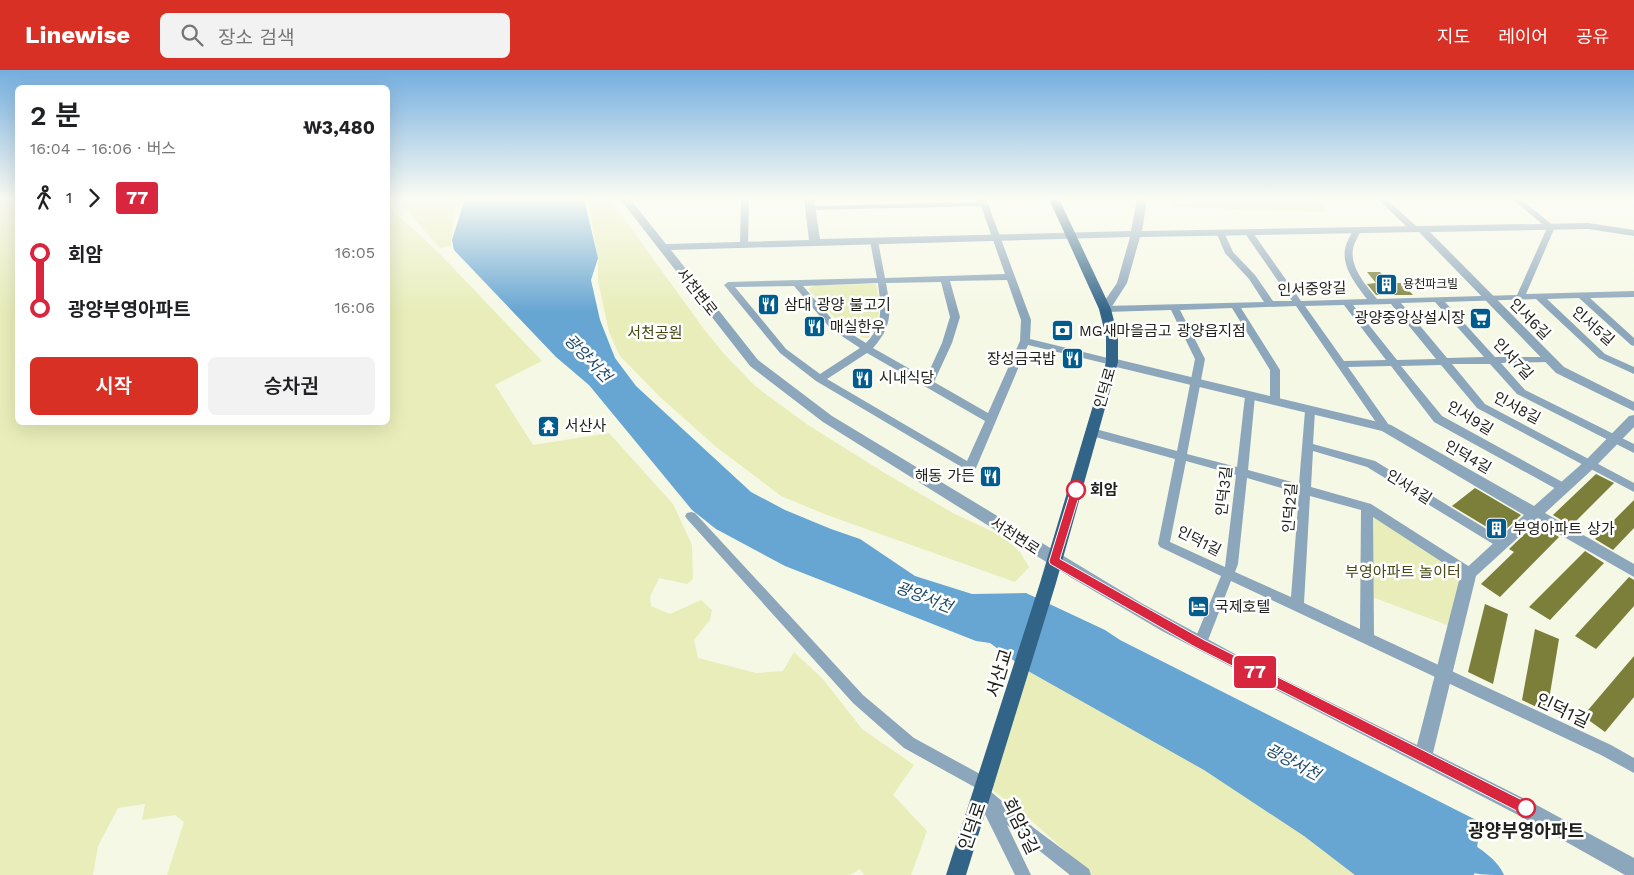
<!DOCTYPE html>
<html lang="ko">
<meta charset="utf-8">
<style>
body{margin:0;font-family:"Work Sans","Noto Sans KR",sans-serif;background:#f2f2f2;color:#202124;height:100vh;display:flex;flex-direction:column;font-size:19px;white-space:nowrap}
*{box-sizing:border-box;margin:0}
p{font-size:16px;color:#757577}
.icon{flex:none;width:28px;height:28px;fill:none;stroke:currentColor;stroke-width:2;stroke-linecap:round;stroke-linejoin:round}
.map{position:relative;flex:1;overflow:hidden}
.sheet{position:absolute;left:15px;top:15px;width:375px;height:340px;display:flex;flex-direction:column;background:#fff;border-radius:8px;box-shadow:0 5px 20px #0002}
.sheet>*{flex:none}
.badge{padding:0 10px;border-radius:4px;font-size:18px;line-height:32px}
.map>.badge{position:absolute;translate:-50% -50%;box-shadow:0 0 0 2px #fff}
.legs{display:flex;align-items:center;gap:8px;height:55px;padding:0 15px;font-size:16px}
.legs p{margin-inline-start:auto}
.head{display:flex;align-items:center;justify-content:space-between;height:85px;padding:0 15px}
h1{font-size:28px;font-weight:600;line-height:38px}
.cta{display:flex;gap:10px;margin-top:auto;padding:10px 15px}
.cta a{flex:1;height:58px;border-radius:8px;background:#d93025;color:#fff;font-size:20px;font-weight:600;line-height:58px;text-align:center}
.cta a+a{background:#f2f2f2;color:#202124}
ul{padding:0 15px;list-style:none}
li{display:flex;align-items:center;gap:18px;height:55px;font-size:19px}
li i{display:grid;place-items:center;width:8px;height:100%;margin:0 6px;background:currentColor}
li i::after{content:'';width:12px;height:12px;margin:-6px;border:4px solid;border-radius:50%;background:#fff}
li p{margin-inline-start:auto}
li:first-child i{background:linear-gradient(#0000 50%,currentColor 0)}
li:last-child i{background:linear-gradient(currentColor 50%,#0000 0)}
header{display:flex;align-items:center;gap:30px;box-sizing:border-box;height:70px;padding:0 25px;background:#d93025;color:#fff}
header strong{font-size:24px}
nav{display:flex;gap:28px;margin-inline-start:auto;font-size:18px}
.search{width:350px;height:45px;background:#f2f2f2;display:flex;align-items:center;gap:12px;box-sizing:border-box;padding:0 18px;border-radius:8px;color:#757577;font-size:19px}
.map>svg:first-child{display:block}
.green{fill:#e8edb9}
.water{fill:#67a5d2}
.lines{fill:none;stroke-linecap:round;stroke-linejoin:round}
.river{fill:#67a5d2;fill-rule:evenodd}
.building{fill:#7b7f3a}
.minor{fill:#8ca6bb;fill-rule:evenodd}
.tertiary{fill:#8ca6bb;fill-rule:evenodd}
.primary{fill:#326487;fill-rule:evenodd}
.line-1{fill:#d7263d;stroke:#fff}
.stop-1-dot{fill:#fff;stroke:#d7263d;stroke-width:2.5}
.labels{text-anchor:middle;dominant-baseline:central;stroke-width:5;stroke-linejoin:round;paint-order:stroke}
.far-poi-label{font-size:12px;fill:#22221c;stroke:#fff;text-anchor:start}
.street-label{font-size:15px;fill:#22221c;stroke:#fff}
.poi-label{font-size:15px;fill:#22221c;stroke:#fff;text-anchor:start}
.park-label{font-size:15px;fill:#454812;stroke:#fff}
.stop-label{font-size:15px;font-weight:bold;fill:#22221c;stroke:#fff;text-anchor:start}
.water-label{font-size:16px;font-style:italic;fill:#1b4969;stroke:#fff}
.near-street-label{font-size:18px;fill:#22221c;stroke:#fff}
.near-stop-label{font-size:18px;font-weight:bold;fill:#22221c;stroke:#fff}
</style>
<header>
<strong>Linewise</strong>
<div class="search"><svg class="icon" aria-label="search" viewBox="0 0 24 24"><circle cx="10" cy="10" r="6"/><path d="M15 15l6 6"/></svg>장소 검색</div>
<nav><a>지도</a><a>레이어</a><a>공유</a></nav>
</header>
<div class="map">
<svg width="1634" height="805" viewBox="0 0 1634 805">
<rect width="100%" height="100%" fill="#f6f8e6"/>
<!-- green -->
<g class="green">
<path d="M0 129H17L18 352H388V136L438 182 542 291 495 315 533 375 609 363 673 434 692 475 693 509 687 514 659 508 650 527 651 536 670 544 701 530 712 540 710 550 694 570 698 588 756 603 783 601 794 582 823 609 862 659 914 695 893 725 927 761 911 805H864L860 799 850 805H167L184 752 175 745 142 750 145 734 118 738 98 776 93 805H0Z"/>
<path d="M397 129H460L454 141 451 176 440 178Z"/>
<path d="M587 129H610L703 258 726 286 755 316 808 355 883 402 953 443 1004 467 1020 482 1029 497 1015 512 827 445 781 426 715 376 659 326 620 286 609 262 598 211V188Z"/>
<path d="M1172 129H1318L1326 142 1174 137Z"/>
<path d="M876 214C880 235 882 250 869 268 851 270 821 233 808 219L815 215Z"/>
<path d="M1367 437 1469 503 1455 558 1367 525Z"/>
<path d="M1028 601 1247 721 1366 805H1092L1024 744 986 715Z"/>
</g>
<!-- water -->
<path class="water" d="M465 129H584L598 188 591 210 600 250 615 288 636 316 751 422 785 440 831 459 860 469 915 506 972 524 1026 523 1105 560 1120 570 1480 752 1474 805H1355L1304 766 1204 700 1028 601 990 573 976 571 785 496 716 459 692 440 589 315 556 287 454 180 452 170Z"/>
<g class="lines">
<!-- river -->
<path class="river" d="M1455 765C1472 772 1497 788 1504 805 1478 805 1454 805 1442 778L1446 769Z"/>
</g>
<!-- building -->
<g class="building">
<path d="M1367 202H1380L1389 213H1402L1413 225H1376L1367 214 1376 213Z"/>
<path d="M1596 404 1614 413 1571 456 1553 445Z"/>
<path d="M1475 418 1521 445 1500 465 1452 436Z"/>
<path d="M1634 430V458L1613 480 1595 469Z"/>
<path d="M1536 453 1559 467 1500 527 1481 514 1514 482 1509 479Z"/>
<path d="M1585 481 1604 493 1550 550 1529 537Z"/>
<path d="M1629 507 1634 510V536L1596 579 1575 566Z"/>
<path d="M1485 534 1508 544 1493 614 1468 602Z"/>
<path d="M1535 559 1559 569 1547 642 1522 630Z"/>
<path d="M1634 586V627L1605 662 1583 646Z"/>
</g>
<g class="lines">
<!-- minor -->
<g class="minor">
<path d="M741 129H749L748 175 744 178 740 175Z"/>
<path d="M978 129H986L988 134 1031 250 1030 269 1112 289 1117 292 1112 295 1028 275 976 398 970 402 816 311 780 283 724 215 728 212 877 208 870 171 874 168 878 171 885 208 1005 204 981 136 811 140 807 138 811 136 979 132ZM1007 210 1021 250 1020 271 988 343 934 312 952 273 960 247 950 211ZM941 212 950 247 942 273 926 308 873 278C893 256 891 241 886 213ZM878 213C881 237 884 255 866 273L837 255 803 216ZM794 216 831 259 860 278 820 304 786 279 735 217ZM867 283 985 351 967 391 827 309Z"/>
<path d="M1378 129H1386L1417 157V161H1411Z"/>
<path d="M1512 129H1521L1555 157 1526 224 1634 221V227L1590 228 1634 268V276L1631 275 1579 228 1547 229 1605 284 1634 297V304L1599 288 1536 229 1445 232 1495 287H1551L1553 289 1551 291 1548 292 1501 293 1525 320 1634 374V383L1517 324 1490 294H1452L1485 334 1634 413V422L1477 338 1441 295 1401 296 1442 346 1566 414 1568 417 1566 420H1558L1434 352 1391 296 1348 297 1391 358 1386 362 1382 361 1296 236 1241 238 1280 300V332L1275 335 1270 332V300L1232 238 1180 240 1205 289 1187 384 1237 397 1245 326 1250 323 1255 326 1248 400 1299 414 1305 341 1310 337 1315 341 1313 374 1375 391 1506 471 1508 474 1506 477H1498L1367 397 1313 381 1311 417 1371 434 1473 499 1475 503 1473 507 1469 508 1465 507 1373 447 1374 565 1611 675 1634 688V703L1601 685 1231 511 1205 578 1200 580 1195 578 1193 574 1221 506 1160 477 1158 474 1175 389 1088 365 1087 362 1092 358 1177 381 1195 289 1171 240 1105 242 1100 239 1105 236 1264 232 1249 209 1225 183 1216 162 1217 160H1223L1233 182 1255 205 1273 231H1292L1244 162 1245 160H1251L1301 231 1367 229C1355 213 1337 192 1348 170 1351 165 1352 160 1357 158L1361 160C1359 166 1354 172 1353 179 1350 198 1366 215 1377 229L1517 225 1547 158ZM1435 232 1484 287 1447 288 1401 233ZM1391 234 1436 289 1397 290 1353 235ZM1344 235 1386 290 1344 291 1305 236ZM1186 391 1236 405 1225 497 1170 472ZM1247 408 1299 423 1291 527 1235 502 1238 494ZM1310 426 1361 440 1360 559 1304 533Z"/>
<path d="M691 442 695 443 863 625 914 668 991 710 994 715 990 721 1034 758 1089 799 1091 805H1070L1007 755 1031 805H1015L975 724 978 719 904 678 853 633 687 449 685 446 687 443Z"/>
</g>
<!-- tertiary -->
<path class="tertiary" d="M620 129H630L666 174 809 170 804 129H814L820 169 1131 161 1137 129H1147L1142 161 1588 153 1634 160V166L1588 159 1430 162 1564 297 1634 332V341L1556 303 1419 162 1140 167 1127 213 1109 241 1105 242 1099 239 1117 213 1130 167 671 180 758 290 832 346 1143 534 1259 597 1417 675 1461 503 1524 445 1382 361 1108 295 1106 292 1108 289 1112 288 1391 355 1534 436 1585 391 1629 346 1634 345V357L1595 397 1545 443 1634 494V507L1536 451 1476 506 1433 683 1533 733 1634 788V805H1625L1520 746 1162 561 1072 508 823 352 750 296Z"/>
<!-- primary -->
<path class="primary" d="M1049 129H1059L1111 239 1118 267V292L1056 513 966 805H946L1040 513 1106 292V267L1099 239Z"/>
</g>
<!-- sky -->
<linearGradient id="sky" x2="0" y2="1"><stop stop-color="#74aedf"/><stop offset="0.53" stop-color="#fbfcf4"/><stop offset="1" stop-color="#fbfcf4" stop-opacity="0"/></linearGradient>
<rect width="1634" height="242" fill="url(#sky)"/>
<!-- line-1 -->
<path class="line-1" d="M1076 416 1081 420 1060 489 1204 570 1530 734 1532 738 1530 743 1526 745 1521 743 1195 577 1050 494 1049 491 1071 420Z"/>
<!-- icons -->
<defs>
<symbol id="building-square" viewBox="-11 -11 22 22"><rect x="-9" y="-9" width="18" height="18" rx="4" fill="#005c8c" stroke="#fff"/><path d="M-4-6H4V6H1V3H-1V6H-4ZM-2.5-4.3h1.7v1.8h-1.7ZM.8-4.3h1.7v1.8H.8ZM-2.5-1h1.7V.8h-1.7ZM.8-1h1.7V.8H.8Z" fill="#fff"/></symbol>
<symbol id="restaurant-square" viewBox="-11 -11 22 22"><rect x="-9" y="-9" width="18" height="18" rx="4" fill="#005c8c" stroke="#fff"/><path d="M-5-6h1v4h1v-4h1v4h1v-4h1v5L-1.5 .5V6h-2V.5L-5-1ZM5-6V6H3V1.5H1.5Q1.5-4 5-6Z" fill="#fff"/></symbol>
<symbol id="supermarket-square" viewBox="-11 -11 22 22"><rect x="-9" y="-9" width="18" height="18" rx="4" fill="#005c8c" stroke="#fff"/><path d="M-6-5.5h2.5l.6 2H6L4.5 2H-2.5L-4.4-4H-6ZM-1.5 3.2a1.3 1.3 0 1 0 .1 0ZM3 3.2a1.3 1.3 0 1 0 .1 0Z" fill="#fff"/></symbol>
<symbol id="bank-square" viewBox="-11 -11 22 22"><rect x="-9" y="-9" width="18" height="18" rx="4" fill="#005c8c" stroke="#fff"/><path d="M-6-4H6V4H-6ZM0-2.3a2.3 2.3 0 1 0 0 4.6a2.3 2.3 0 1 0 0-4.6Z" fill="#fff"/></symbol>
<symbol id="temple-square" viewBox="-11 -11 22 22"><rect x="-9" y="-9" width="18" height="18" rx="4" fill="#005c8c" stroke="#fff"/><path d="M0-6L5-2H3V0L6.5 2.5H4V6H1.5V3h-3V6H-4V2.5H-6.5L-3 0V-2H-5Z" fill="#fff"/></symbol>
<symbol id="hotel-square" viewBox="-11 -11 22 22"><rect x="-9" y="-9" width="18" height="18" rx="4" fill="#005c8c" stroke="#fff"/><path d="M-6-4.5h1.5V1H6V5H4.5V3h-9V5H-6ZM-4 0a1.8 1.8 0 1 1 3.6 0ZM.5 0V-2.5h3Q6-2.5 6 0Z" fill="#fff"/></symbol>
</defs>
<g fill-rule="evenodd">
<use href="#building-square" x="1374" y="202" width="25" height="25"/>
<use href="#restaurant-square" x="756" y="222" width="25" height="25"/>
<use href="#supermarket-square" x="1468" y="236" width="25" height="25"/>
<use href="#restaurant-square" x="802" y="244" width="25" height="25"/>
<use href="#bank-square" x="1050" y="248" width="25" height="25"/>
<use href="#restaurant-square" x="1060" y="276" width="25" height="25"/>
<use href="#restaurant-square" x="850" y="296" width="25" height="25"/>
<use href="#temple-square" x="536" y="344" width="25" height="25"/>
<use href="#restaurant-square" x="978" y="394" width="25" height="25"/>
<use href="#building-square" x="1484" y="446" width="25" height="25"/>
<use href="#hotel-square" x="1186" y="524" width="25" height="25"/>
</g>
<!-- markers -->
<g class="stop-1-dot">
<circle cx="1076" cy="420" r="9"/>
<circle cx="1526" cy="738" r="9"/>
</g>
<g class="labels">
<!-- far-poi labels -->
<g class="far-poi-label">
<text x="1403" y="214">용천파크빌</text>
</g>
<!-- street labels -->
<g class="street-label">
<text transform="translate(1312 219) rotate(-2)">인서중앙길</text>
<text transform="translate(697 222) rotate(52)">서천변로</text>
<text transform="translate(1530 249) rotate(45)">인서6길</text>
<text transform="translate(1593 256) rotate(41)">인서5길</text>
<text transform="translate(1513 289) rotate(47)">인서7길</text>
<text transform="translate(1105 318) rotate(-74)">인덕로</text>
<text transform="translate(1517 338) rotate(28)">인서8길</text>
<text transform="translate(1470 348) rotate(31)">인서9길</text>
<text transform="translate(1468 387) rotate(30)">인덕4길</text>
<text transform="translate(1409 417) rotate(32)">인서4길</text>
<text transform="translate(1224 421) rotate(-84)">인덕3길</text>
<text transform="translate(1290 438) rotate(-86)">인덕2길</text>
<text transform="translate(1015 466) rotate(33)">서천변로</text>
<text transform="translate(1199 471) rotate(27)">인덕1길</text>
</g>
<!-- poi labels -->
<g class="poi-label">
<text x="784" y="235">삼대 광양 불고기</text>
<text x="1465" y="248" text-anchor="end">광양중앙상설시장</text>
<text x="830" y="257">매실한우</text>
<text x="1079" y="261">MG새마을금고 광양읍지점</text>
<text x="1056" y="289" text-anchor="end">장성금국밥</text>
<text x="879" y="308">시내식당</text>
<text x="565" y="356">서산사</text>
<text x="975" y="406" text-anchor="end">해동 가든</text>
<text x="1513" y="459">부영아파트 상가</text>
<text x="1215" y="537">국제호텔</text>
</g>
<!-- park labels -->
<g class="park-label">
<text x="655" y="263">서천공원</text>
<text x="1403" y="502">부영아파트 놀이터</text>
</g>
<!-- stop labels -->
<g class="stop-label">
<text x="1090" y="420">회암</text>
</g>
<!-- water labels -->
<g class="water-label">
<text transform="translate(588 288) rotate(46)">광양서천</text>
<text transform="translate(924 527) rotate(21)">광양서천</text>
<text transform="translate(1293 692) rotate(28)">광양서천</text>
</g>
<!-- near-street labels -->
<g class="near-street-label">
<text transform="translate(999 603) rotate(-73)">서산교</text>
<text transform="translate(1563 640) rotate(25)">인덕1길</text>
<text transform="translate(972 756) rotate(-71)">인덕로</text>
<text transform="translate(1021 756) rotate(64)">회암3길</text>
</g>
<!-- near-stop labels -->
<g class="near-stop-label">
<text x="1526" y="760">광양부영아파트</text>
</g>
</g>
</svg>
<b class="badge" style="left:1255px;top:602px;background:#d7263d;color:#fff">77</b>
<section class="sheet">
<div class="head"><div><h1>2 분</h1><p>16:04 – 16:06 · 버스</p></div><b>₩3,480</b></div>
<div class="legs"><svg class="icon" aria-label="walk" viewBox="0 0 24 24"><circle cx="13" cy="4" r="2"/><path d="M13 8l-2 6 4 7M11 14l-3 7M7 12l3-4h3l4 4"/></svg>1<svg class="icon" aria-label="forward" viewBox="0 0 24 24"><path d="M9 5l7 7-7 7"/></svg><b class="badge" style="background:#d7263d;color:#fff">77</b></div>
<ul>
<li><i style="color:#d7263d"></i><b>회암</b><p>16:05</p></li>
<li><i style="color:#d7263d"></i><b>광양부영아파트</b><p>16:06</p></li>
</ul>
<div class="cta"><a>시작</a><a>승차권</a></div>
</section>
</div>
